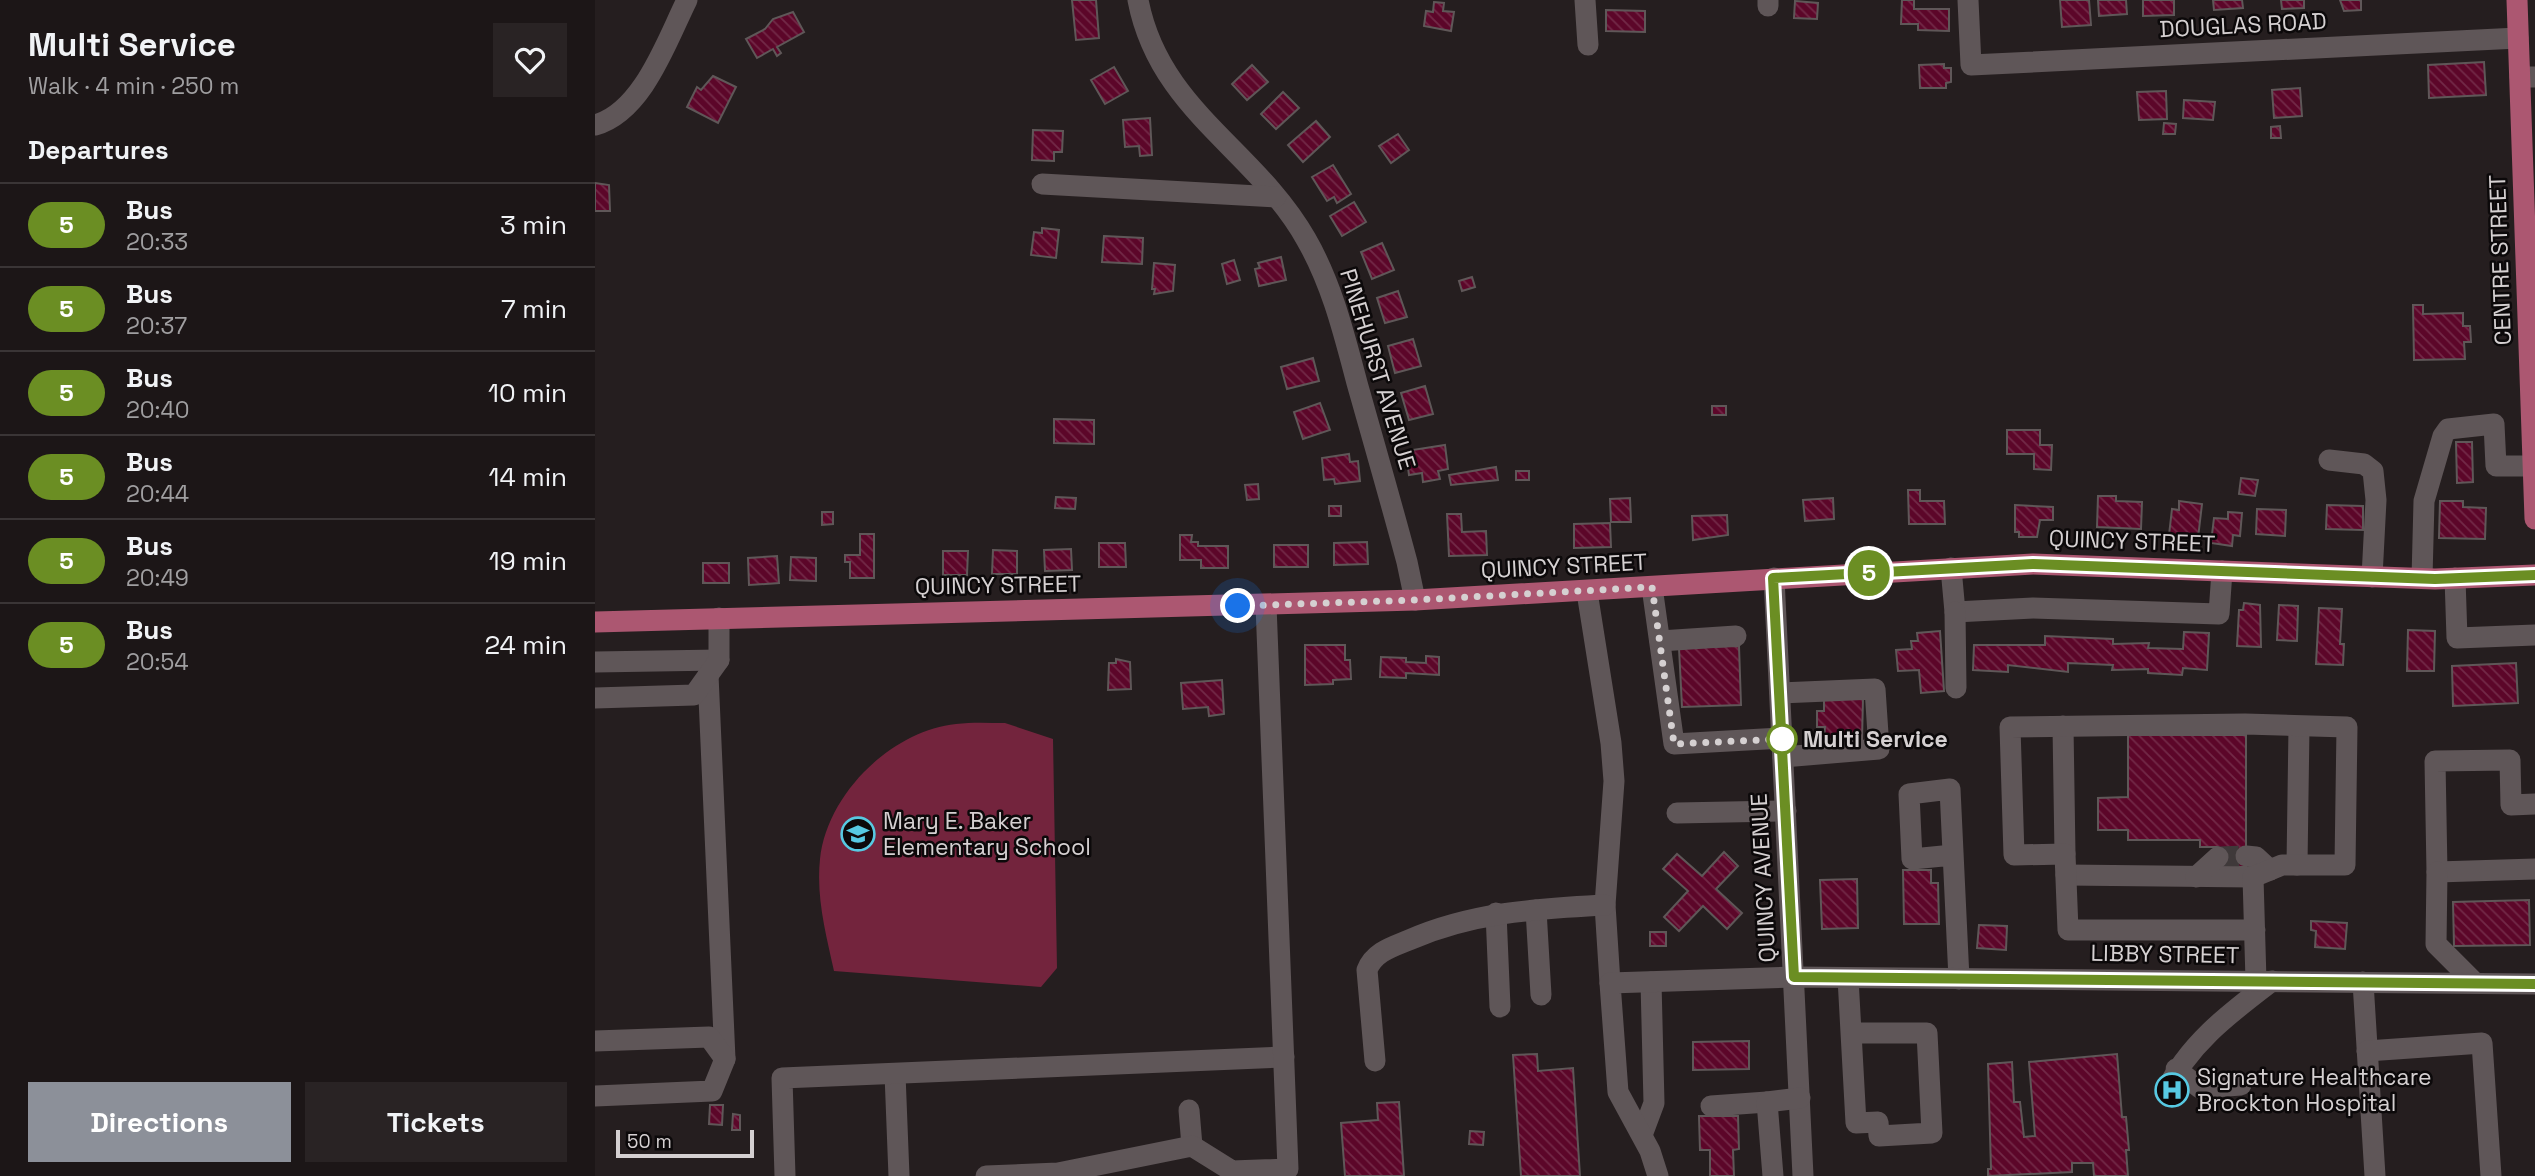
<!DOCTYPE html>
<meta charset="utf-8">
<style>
body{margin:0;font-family:"Space Grotesk",sans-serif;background:#292324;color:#f1f3f6;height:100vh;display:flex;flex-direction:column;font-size:26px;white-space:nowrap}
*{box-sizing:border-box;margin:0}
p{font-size:23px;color:#a09fa1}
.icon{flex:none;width:38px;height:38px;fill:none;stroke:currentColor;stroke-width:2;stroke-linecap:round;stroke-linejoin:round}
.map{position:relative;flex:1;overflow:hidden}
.side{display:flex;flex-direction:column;background:#1c1617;width:595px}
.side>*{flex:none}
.badge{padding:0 14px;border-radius:23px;font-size:24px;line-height:46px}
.scale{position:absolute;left:21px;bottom:18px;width:138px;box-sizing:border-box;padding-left:7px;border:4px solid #d5d0d1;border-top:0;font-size:19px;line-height:24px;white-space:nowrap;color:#d5d0d1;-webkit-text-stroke:5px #0c090a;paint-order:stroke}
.you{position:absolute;width:35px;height:35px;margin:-18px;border:5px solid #fff;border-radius:50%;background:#1a73e8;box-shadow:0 0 0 10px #1a73e833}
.map>.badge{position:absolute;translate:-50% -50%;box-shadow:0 0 0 4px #fff}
h2{padding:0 28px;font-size:26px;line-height:63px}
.round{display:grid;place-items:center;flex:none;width:74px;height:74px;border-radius:0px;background:#292324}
.head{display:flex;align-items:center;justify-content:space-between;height:119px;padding:0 28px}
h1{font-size:33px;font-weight:800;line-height:52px}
.action{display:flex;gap:14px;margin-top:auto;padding:14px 28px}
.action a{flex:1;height:80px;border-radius:0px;background:#8c9099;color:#fff;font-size:28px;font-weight:800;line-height:80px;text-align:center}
.action a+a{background:#292324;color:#f1f3f6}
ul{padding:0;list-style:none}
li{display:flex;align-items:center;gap:21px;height:84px;padding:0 28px;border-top:2px solid #3a3536}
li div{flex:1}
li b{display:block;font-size:26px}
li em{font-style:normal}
li .badge{min-width:77px;font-weight:700;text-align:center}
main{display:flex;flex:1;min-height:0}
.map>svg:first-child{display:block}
.park{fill:#73243d}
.building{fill:url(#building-back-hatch);stroke:#5f5758;stroke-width:2}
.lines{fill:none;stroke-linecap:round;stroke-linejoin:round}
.minor-tunnel{stroke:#3f393a;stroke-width:21;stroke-dasharray:21 10;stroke-linecap:butt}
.minor{stroke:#5f5658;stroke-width:21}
.major{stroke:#ac5771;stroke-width:21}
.line-casing{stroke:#fff;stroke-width:16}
.line{stroke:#6b8e23;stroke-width:10}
.walk{stroke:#d5d0d1;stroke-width:7;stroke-dasharray:0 12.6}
.stop-dot{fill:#fff;stroke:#6b8e23;stroke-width:3.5}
.labels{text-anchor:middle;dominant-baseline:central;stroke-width:5;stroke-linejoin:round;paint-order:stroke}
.street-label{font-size:23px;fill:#d5d0d1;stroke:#0c090a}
.stop-label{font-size:23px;font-weight:bold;fill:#d5d0d1;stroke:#0c090a;text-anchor:start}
.poi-label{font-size:23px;fill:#d5d0d1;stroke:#0c090a;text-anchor:start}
</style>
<main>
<section class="side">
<div class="head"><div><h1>Multi Service</h1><p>Walk · 4 min · 250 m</p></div><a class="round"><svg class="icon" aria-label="heart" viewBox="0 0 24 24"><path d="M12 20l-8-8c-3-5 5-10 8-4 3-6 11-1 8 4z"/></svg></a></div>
<h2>Departures</h2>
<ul>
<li><span class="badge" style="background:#6b8e23;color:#fff">5</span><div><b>Bus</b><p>20:33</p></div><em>3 min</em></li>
<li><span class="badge" style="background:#6b8e23;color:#fff">5</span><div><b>Bus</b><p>20:37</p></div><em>7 min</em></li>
<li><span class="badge" style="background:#6b8e23;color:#fff">5</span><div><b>Bus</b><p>20:40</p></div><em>10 min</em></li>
<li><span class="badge" style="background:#6b8e23;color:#fff">5</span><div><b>Bus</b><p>20:44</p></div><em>14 min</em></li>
<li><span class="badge" style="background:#6b8e23;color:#fff">5</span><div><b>Bus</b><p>20:49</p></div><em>19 min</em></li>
<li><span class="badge" style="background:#6b8e23;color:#fff">5</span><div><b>Bus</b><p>20:54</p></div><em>24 min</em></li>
</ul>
<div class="action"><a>Directions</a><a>Tickets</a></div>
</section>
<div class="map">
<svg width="1940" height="1176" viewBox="0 0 1940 1176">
<defs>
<pattern id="building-back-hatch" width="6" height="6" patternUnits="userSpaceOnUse" patternTransform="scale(1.75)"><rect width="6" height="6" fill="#5c0629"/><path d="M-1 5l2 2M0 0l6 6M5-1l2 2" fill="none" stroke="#722947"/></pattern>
</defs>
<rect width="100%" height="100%" fill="#251e1f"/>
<!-- park -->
<path class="park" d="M410 723 458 739 462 968 446 987 239 971C231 934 221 898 225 859 232 794 296 731 361 724 377 722 394 723 410 723Z"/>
<!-- building -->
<g class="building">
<path d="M477 0H501L504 38 481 40Z"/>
<path d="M1307 0H1319V9H1354V31L1323 30V24H1306Z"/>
<path d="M1465 0H1494L1496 25 1467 27Z"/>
<path d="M1503 0H1531L1532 14 1504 16Z"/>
<path d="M1548 0H1579V15L1548 16Z"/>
<path d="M1618 0H1647L1648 8 1619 10Z"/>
<path d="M1686 0H1709V8L1687 9Z"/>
<path d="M1745 0H1766V10L1749 11Z"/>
<path d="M1200 1 1223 3 1222 19 1199 18Z"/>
<path d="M839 2 849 3 848 11 859 12 856 31 829 26 831 11 838 12Z"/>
<path d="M1011 10 1050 11V32L1011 31Z"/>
<path d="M198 12 209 32 182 47 186 53 182 56 178 49 162 58 151 39 170 29 178 19Z"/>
<path d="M1889 62 1891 95 1834 98 1833 65Z"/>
<path d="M1349 64V68H1356V82L1351 83V88H1325L1324 65Z"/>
<path d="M657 65 673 82 652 100 637 84Z"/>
<path d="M519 67 533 91 510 104 496 80Z"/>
<path d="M118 76 141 87 123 123 92 107 102 87 106 90Z"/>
<path d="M1705 88 1707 116 1679 118 1677 90Z"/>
<path d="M1571 91 1572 119 1544 120 1542 92Z"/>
<path d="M688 92 704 108 681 129 666 114Z"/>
<path d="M1589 100 1620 102 1618 120 1588 118Z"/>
<path d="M555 118 557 155 545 156 544 146 530 147 528 120Z"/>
<path d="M721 121 735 137 708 162 693 145Z"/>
<path d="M1569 123 1581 124 1580 134H1568Z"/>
<path d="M1685 126 1686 138H1676V127Z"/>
<path d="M438 130 468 131 467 152H459V161L437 160Z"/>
<path d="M803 134 814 150 796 163 784 146Z"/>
<path d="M738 165 756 194 742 203 739 197 732 201 717 177Z"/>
<path d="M0 183 14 185 15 211H0Z"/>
<path d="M759 202 771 222 747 236 735 216Z"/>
<path d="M447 228 464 230 461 258 436 255 439 232 447 233Z"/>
<path d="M509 236 548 238 547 264 507 262Z"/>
<path d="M787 243 799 270 777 279 766 252Z"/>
<path d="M686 257 691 280 664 286 660 269 665 268 663 263Z"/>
<path d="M639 260 645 280 632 284 627 264Z"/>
<path d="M559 263 580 265 578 291 559 294 560 289H557Z"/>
<path d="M877 277 880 287 867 291 864 281Z"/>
<path d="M803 291 812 317 790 323 782 298Z"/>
<path d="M1818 305H1828V314L1868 313V326H1875L1876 342H1869L1870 359 1819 360Z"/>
<path d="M818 339 826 366 800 373 793 346Z"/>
<path d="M718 358 724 381 692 389 686 367Z"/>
<path d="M830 386 838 414 814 420 806 393Z"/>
<path d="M725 403 735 430 708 439 699 412Z"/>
<rect x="1117" y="406" width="14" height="9"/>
<path d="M459 419 499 420V444L459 443Z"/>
<path d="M1412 430H1445V445H1457L1456 470 1439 469V454H1412Z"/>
<path d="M1861 442H1877L1878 482 1862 483Z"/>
<path d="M850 445 853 469 843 471 845 479 828 482 827 473 814 475 811 451Z"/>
<path d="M754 454 755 462 763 461 765 481 740 484 739 479 729 480 727 458Z"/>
<path d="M901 467 903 480 856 485 854 475Z"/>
<rect x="921" y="471" width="13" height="9"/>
<path d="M1646 478 1663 480 1660 496 1644 494Z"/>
<path d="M663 484 664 499 652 500 650 485Z"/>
<path d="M1313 490H1325V501H1349L1350 524H1314Z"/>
<path d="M1503 496H1521V501L1547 502 1546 529 1502 527Z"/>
<path d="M461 497 481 498 480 509 460 508Z"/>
<path d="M1035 498 1036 522H1016L1015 499Z"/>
<path d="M1238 498 1239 519 1210 521 1208 500Z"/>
<path d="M1584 501 1607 504 1603 538 1574 535 1577 509 1584 510Z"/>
<path d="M1845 501H1868V507L1891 508 1890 539 1844 538Z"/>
<path d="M1420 505 1458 507V520H1445L1442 537H1424V532H1420Z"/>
<path d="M1732 505 1768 506V530L1731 529Z"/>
<rect x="734" y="506" width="12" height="10"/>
<path d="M1662 509 1691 510 1690 536 1661 534Z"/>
<path d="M227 512H238V524L227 525Z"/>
<path d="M1633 512 1647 513 1645 536 1638 535 1637 546 1616 543 1619 518 1633 519Z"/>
<path d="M852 514H866L867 532 891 531 892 555 854 556Z"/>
<path d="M1132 515 1133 535 1098 540 1097 516Z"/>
<path d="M1015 523 1016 547 979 548V524Z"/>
<path d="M265 534H279V578H255V562H250V555H265Z"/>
<path d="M585 535H597L596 542H603V546H633V568H606V560H585Z"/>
<path d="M772 542 773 564 739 565V543Z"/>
<path d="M504 543H530L531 567H504Z"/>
<rect x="679" y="545" width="34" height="22"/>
<path d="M476 549 477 570 450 571 449 550Z"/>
<path d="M398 550 422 551V574H397Z"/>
<path d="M348 551H373L372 575H348Z"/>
<path d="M182 556 184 583 154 585 153 558Z"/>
<path d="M196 557 221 558V581L195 580Z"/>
<rect x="108" y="563" width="26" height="20"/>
<path d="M1649 603 1665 605 1666 647 1642 646 1644 610H1648Z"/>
<path d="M1684 605 1703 606 1702 641 1682 640Z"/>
<path d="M1724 608 1747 609 1745 644H1749L1748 665 1721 664Z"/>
<path d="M1813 630 1840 631 1839 671H1812Z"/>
<path d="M1345 631 1349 691 1326 693 1324 670 1303 671 1301 650 1317 649 1316 641H1323L1322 633Z"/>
<path d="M1589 632 1614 633 1612 670 1588 668 1587 675 1553 673V669L1517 670 1518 665 1473 663V672L1413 665V672L1378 670 1379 645H1450V636L1518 639V644L1554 643 1553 648 1588 649Z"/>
<path d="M710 645H750V660H755L756 679 738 680V684L710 685Z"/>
<path d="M1144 646 1146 705 1087 707 1084 648Z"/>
<path d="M831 656 844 657V675L811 673V678L785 677 786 657 811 658V662L831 663Z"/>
<path d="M521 659 535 662 536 689 513 690 514 663H521Z"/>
<path d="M1921 663 1923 703 1858 706 1857 666Z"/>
<path d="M627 680 629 714 614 716 613 707 588 709 586 683Z"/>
<path d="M1229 698H1268L1267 740 1229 739 1230 727H1222V711H1229Z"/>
<path d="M1533 735H1651V867H1623V847H1605V840H1533V830H1503V798L1533 797Z"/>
<path d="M1129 852 1143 866 1121 889 1147 913 1132 929 1108 906 1084 931 1069 917 1093 891 1068 869 1082 854 1107 876Z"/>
<path d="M1308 870H1336V883H1343L1344 924H1309Z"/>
<path d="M1262 879 1263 928 1227 929 1225 880Z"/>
<path d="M1934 900 1935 945 1859 946 1858 902Z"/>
<path d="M1716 921 1752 923 1750 949 1720 947 1721 931 1716 930Z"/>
<path d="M1384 925 1412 926 1411 950 1382 948Z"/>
<rect x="1055" y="932" width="16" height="14"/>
<path d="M1154 1041V1069L1098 1070V1042Z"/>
<path d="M942 1054 943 1071 978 1068 985 1176H926L918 1055Z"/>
<path d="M1522 1054 1527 1117H1531L1534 1150H1531L1533 1176H1499L1498 1163H1477V1172L1393 1176V1169H1396L1393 1064 1417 1062 1419 1102H1425L1429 1137 1440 1136 1434 1062Z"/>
<path d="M804 1102 809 1176H750L746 1123 783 1120 782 1103Z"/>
<path d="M115 1105H128L127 1125 114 1124Z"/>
<path d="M138 1114 145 1115V1130H137Z"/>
<path d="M1104 1116H1143L1144 1149 1138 1150 1139 1176H1115V1150H1105Z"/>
<path d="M875 1131 889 1132 888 1145 874 1144Z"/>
</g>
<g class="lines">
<!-- minor-tunnel -->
<path class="minor-tunnel" d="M1623 857 1651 856"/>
<!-- minor -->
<g class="minor">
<path d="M543 0C564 110 660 149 711 239 737 284 749 334 762 383 779 443 796 502 812 562L820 600"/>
<path d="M990 0 993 45"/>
<path d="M1173 0V6"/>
<path d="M1373 0 1376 65 1923 38"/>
<path d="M1925 77H1940"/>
<path d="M0 125C48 112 72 40 92 0"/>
<path d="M447 184 681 197"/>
<path d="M1734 460 1769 464 1778 471 1781 500 1777 577"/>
<path d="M1356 568 1360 612 1438 608 1624 614 1627 571"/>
<path d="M1179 578 1208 1176"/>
<path d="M1827 578 1829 501 1848 436 1853 429 1899 424 1901 466H1938"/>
<path d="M1860 578 1862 638 1940 635"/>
<path d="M1057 587 1079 744 1187 738"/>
<path d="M992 592 1016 743 1019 781 1010 905 1015 983"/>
<path d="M1360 612 1361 688"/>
<path d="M1065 641 1141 636"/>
<path d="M0 662 124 660"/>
<path d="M113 675 130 1059"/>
<path d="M1185 693 1280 689 1284 749 1188 757"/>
<path d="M0 698 99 695 124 660V618"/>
<path d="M1468 726 1470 854"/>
<path d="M1940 804 1916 805 1915 760 1840 761 1842 872 1940 869"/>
<path d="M1082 813 1191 811"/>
<path d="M1358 855 1317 859 1314 794 1355 789 1364 979"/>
<path d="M1651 856 1661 857 1675 870"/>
<path d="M1702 865 1704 727"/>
<path d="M1842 872 1841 944 1880 983"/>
<path d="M1471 875 1658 877"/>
<path d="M1601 877 1623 857"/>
<path d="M941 910 946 995"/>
<path d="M901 913 905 1007"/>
<path d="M1660 930H1473L1470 854 1419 855 1415 727 1650 724 1752 727 1750 865H1687L1658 877 1661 981"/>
<path d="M1253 978 1261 1123 1283 1122 1284 1136 1337 1133 1332 1033H1256"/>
<path d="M1768 982 1780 1176"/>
<path d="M0 1041 114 1037 130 1059 117 1091 0 1096"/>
<path d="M1772 1051 1887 1043 1896 1176"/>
<path d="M780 1061 772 970C779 952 797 947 814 940 878 912 942 909 1010 905"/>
<path d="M1581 1069 1605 1088 1646 1085"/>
<path d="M300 1074 304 1176"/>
<path d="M1570 1093C1593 1044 1635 1013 1677 981"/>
<path d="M1116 1106 1172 1102"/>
<path d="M594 1110 597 1146"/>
<path d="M1047 1135 1059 1103 1056 982"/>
<path d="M190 1176 187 1078 689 1057"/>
<path d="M391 1176 463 1173 597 1146 637 1171 693 1169 671 605"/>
<path d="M1063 1176 1055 1151 1023 1092 1015 983 1199 977 1940 984"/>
<path d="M1178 1176 1172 1102 1205 1098"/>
</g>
<!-- major -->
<g class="major">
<path d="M1922 0 1940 519"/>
<path d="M0 622 820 600 1438 564 1840 579 1940 575"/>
</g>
</g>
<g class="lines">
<defs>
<path id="line" d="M1940 575 1840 579 1438 564 1178 578 1199 977 1940 984"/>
</defs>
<!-- line casing -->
<use href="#line" class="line-casing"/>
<!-- line -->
<use href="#line" class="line"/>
<!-- walk -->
<path class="walk" d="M643 606 820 600 1057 587 1079 744 1187 739"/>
</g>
<!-- icons -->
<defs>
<symbol id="school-ring" viewBox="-11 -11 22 22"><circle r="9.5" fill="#0c090a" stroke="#57c9e2" stroke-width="1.5"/><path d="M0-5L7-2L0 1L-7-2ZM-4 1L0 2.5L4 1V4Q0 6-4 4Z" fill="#57c9e2"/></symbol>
<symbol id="hospital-ring" viewBox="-11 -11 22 22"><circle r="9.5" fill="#0c090a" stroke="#57c9e2" stroke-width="1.5"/><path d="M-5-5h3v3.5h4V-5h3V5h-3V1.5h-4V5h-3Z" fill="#57c9e2"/></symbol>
</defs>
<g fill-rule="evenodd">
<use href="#school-ring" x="244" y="815" width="38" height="38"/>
<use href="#hospital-ring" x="1558" y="1071" width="38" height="38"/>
</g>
<!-- markers -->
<circle class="stop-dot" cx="1187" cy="739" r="14"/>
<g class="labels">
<!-- street labels -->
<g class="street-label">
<text transform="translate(1648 25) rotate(-3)">DOUGLAS ROAD</text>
<text transform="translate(1905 260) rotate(-92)">CENTRE STREET</text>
<text transform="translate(783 369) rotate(73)">PINEHURST AVENUE</text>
<text transform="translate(1537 541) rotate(2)">QUINCY STREET</text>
<text transform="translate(969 566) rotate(-3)">QUINCY STREET</text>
<text transform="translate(403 585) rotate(-1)">QUINCY STREET</text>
<text transform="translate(1168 878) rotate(-93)">QUINCY AVENUE</text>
<text transform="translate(1570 954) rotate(1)">LIBBY STREET</text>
</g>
<!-- stop labels -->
<g class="stop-label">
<text x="1208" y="739">Multi Service</text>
</g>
<!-- poi labels -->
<g class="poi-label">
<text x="288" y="821">Mary E. Baker<tspan x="288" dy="26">Elementary School</tspan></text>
<text x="1602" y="1077">Signature Healthcare<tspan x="1602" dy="26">Brockton Hospital</tspan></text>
</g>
</g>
</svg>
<div class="scale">50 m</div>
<div class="you" style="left:643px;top:606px"></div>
<b class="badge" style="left:1274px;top:573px;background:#6b8e23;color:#fff">5</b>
</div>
</main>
